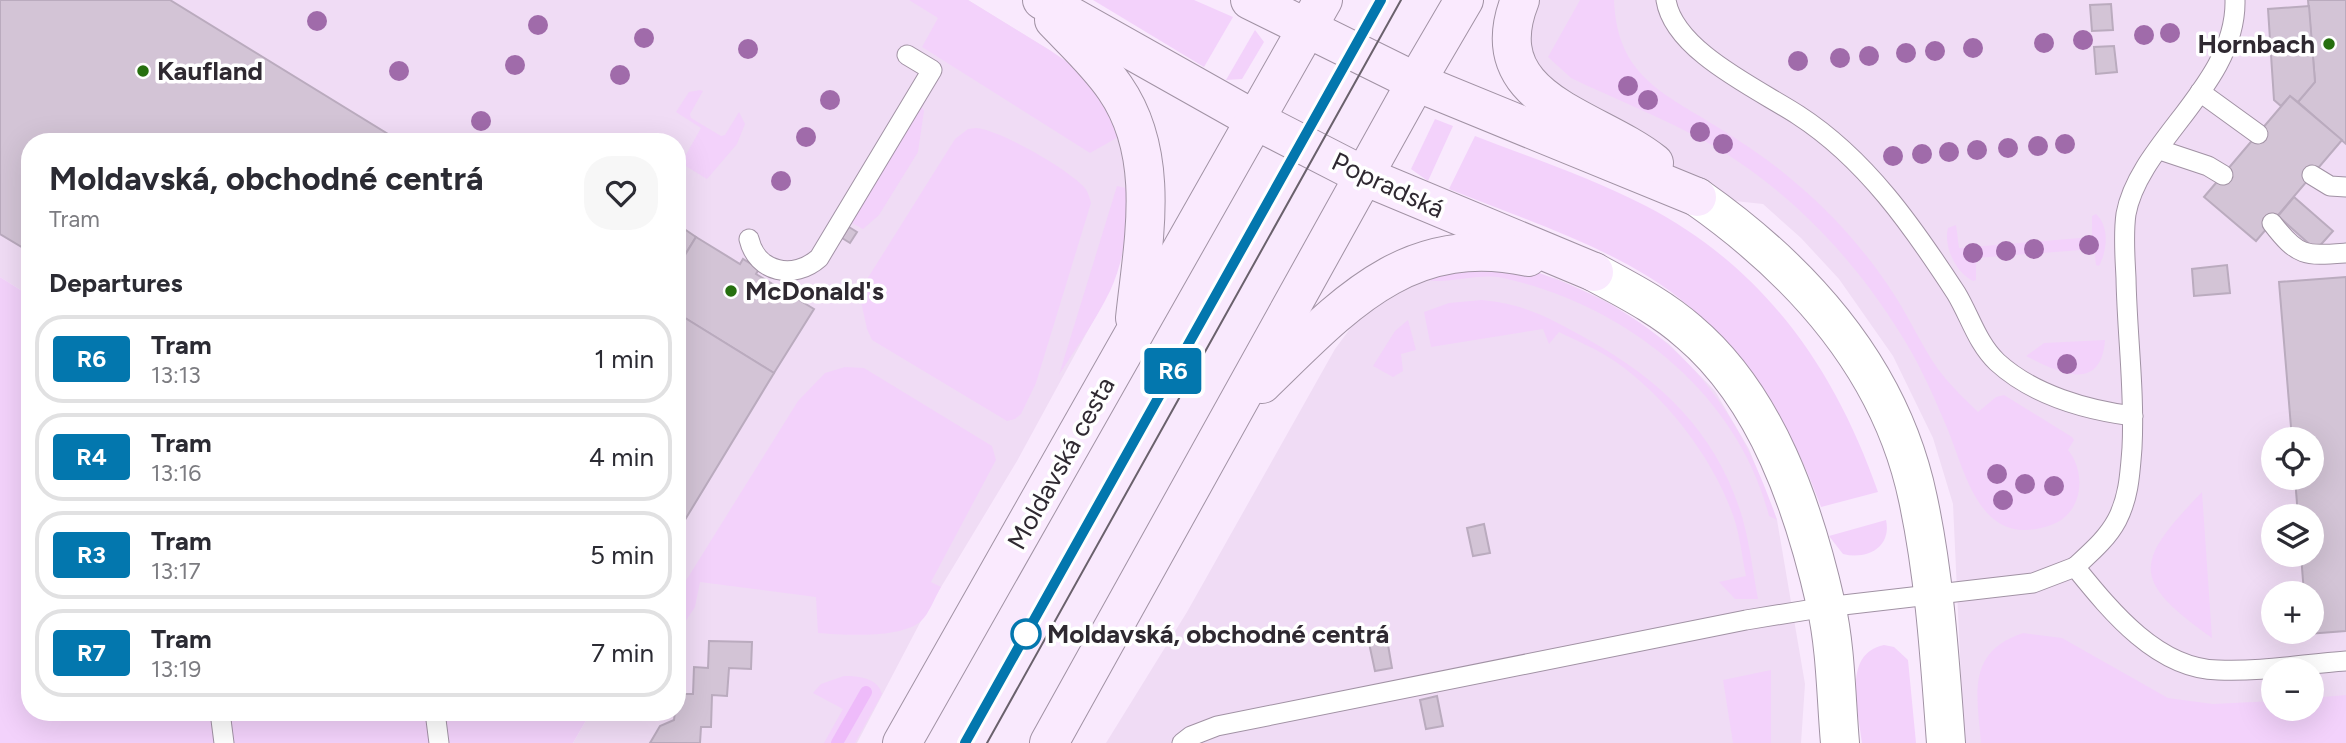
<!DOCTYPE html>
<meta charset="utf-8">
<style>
body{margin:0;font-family:Figtree,sans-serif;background:#f7f7f7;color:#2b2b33;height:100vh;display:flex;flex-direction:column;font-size:26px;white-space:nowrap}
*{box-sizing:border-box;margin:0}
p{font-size:23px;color:#7c7c81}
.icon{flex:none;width:38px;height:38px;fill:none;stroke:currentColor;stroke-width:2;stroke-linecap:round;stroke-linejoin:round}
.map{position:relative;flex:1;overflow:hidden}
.panel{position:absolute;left:21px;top:133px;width:665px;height:588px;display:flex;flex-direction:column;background:#fff;border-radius:28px;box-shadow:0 7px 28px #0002}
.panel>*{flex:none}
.badge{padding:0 14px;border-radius:5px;font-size:24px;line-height:46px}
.fabs{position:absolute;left:2261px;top:427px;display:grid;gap:14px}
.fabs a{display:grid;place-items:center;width:63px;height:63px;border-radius:50%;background:#fff;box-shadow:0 7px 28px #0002;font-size:35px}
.map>.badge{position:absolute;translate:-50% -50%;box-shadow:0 0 0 4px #fff}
h2{padding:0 28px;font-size:26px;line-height:63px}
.round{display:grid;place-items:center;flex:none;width:74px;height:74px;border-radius:28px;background:#f7f7f7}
.headline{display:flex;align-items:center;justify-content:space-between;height:119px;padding:0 28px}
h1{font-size:33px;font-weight:700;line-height:52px}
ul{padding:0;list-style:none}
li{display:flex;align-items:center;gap:21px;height:88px;margin:0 14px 10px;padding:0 14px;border:4px solid #e1e1e2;border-radius:28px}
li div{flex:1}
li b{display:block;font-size:26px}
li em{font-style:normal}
li .badge{min-width:77px;font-weight:700;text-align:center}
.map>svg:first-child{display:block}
.built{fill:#f0dcf5;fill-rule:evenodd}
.green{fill:#f3d2fb}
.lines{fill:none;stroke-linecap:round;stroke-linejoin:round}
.stream{stroke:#eebbfa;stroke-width:12}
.building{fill:#d3c4d6;stroke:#baabbe;stroke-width:2}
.lane-casing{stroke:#a192a4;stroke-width:21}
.street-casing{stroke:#a192a4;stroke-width:40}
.secondary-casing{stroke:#a192a4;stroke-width:40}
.lane{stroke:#fff;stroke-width:19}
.street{stroke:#fff;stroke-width:38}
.secondary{stroke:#faeafe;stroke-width:38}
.tram{stroke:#6a616c;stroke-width:2}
.tree{fill:#a06baa}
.line-casing{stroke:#fff;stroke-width:16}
.line{stroke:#0377ae;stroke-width:10}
.poi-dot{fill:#266f0f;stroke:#fff;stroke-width:2.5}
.stop-dot{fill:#fff;stroke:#0377ae;stroke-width:3.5}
.labels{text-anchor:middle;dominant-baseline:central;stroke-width:7;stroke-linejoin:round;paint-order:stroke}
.poi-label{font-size:26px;font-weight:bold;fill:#2f2931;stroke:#fff;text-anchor:start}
.street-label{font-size:26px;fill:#2f2931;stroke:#fff}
.stop-label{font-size:26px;font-weight:bold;fill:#2f2931;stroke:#fff;text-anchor:start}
</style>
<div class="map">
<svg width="2346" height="743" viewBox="0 0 2346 743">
<rect width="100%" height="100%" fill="#f9e9fd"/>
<!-- built -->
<g class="built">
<path d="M0 0H968L1051 51 1120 136 1130 189 1118 267 1110 290 1017 461 923 617 857 743H573L591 712H677V142H30V296L0 277Z"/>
<path d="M1520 0H2346V743H1964L1953 504 1933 438 1893 356 1839 279 1801 238 1763 204 1697 197 1544 98ZM2273 439H2312V478H2273ZM2273 516H2312V555H2273ZM2273 593H2312V632H2273ZM2273 670H2312V709H2273Z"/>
<path d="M1428 271 1555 278 1604 300 1634 319 1669 344 1715 391 1749 449 1777 520 1805 684 1801 743H1106L1187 612 1335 349 1358 318Z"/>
</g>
<!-- green -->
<g class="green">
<path d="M909 0H968L1051 51 1072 65 1102 100 1120 136 1090 153 922 47 938 18Z"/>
<path d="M1093 0H1194L1233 17 1204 67Z"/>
<path d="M1580 0H1614C1617 77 1664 93 1719 128 1747 145 1773 163 1797 184 1834 215 1869 255 1895 296 1912 322 1925 354 1945 378 1955 390 1967 401 1978 412L1996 397 2004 395 2072 437 2074 440 2068 450C2087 473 2083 514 2051 525 1978 551 1966 471 1945 423 1932 392 1918 361 1900 333 1853 257 1788 189 1710 144 1666 119 1617 100 1571 78L1548 57Z"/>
<path d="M1255 30 1264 42 1242 79 1226 80Z"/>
<path d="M700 90 703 91 690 114 691 118 721 136 725 135 739 112 745 124 737 144 707 179 679 162 683 160 701 128 676 112 689 92Z"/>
<path d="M922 107 924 111 918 152 879 215 863 229 850 222Z"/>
<path d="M1435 119 1453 126 1428 181 1411 169Z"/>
<path d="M976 128C1000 130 1062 166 1081 184 1087 189 1089 195 1091 203L1036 383 1021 414 1015 419 1007 421 872 340 867 329 859 292 955 139 968 129Z"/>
<path d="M1475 136C1532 158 1592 178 1646 206 1765 268 1835 369 1878 492L1821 507C1787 414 1734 330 1649 277 1588 239 1515 216 1449 189Z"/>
<path d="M1117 186 1130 189C1128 223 1125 259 1110 291 1096 320 1076 348 1059 375Z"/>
<path d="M2096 214C2110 227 2107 251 2099 266L2096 265 2094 249 1976 258V280L1973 281C1956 273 1943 246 1948 228L1956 225 1959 248 2092 237V216Z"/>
<path d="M1522 267C1659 311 1731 384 1777 520L1769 516C1738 393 1624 304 1503 278 1477 272 1444 286 1424 279L1428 271Z"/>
<path d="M0 277 30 296V712H591L573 743H0Z"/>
<path d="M1482 300C1526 304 1551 319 1589 340 1664 382 1719 436 1743 520 1750 546 1753 573 1758 599H1735L1719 582 1746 576C1742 557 1740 536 1734 518 1714 459 1666 397 1616 362 1599 350 1577 341 1559 332L1549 344 1543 329 1431 347 1424 312 1449 303Z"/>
<path d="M1408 320 1416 350 1401 354 1403 371 1393 377 1373 366 1395 331Z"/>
<path d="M2105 340C2101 396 2054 370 2026 356L2044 343Z"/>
<path d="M845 367 864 368 992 446 996 460 931 582 941 587C935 597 929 614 921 621 901 639 844 635 818 633L816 597 700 582 695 607 677 634V595L798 401 825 373Z"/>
<path d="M2202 492 2212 638C2129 579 2135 562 2202 492Z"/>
<path d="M1886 520C1892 548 1866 560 1843 554L1829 536Z"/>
<path d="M2023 633 2062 638 2168 698 2213 704 2273 701V709H2312V698L2346 695V743H1981C1977 694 1966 652 2023 633Z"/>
<path d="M1884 645 1894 647 1908 660 1916 743H1862C1859 711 1841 654 1884 645Z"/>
<path d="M1771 670V743H1733L1723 680Z"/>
<path d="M844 676C859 676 878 678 882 694L855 743H824L843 709 813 693 821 684Z"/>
</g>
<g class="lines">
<!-- stream -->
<path class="stream" d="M837 743 866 692"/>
</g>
<!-- building -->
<g class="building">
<path d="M0 0H170L401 142H30V252L0 234Z"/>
<path d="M2308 0H2346V144L2298 102 2315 82Z"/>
<path d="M2111 4 2113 30 2092 31 2090 5Z"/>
<path d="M2309 6 2315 82 2298 102 2290 96 2281 106 2274 100 2268 9Z"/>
<path d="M2114 46 2117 72 2096 74 2094 47Z"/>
<path d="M2290 96 2342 140 2256 241 2204 197Z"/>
<path d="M2294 197 2333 231 2316 250 2278 216Z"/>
<path d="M677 224 696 237 677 268Z"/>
<path d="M849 227 857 232 850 243 842 238Z"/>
<path d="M696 237 740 264 743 259 759 269 756 274 814 309 774 373 677 313V268Z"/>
<path d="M2227 265 2230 293 2194 296 2192 269Z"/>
<path d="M2346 277V631L2307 634 2312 632V593H2304L2301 555H2312V516H2298L2295 478H2312V439H2292L2279 282Z"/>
<path d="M677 313 774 373 677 533Z"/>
<path d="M1484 524 1490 553 1473 556 1467 528Z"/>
<path d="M1387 639 1392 668 1375 671 1369 643Z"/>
<path d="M709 641 752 642 751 669 729 668 727 696 712 695 711 727H701L700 743H650L660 726 674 720 677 694H693L694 667 708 668Z"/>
<path d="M1437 696 1443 726 1426 729 1420 700Z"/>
</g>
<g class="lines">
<defs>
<g id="lane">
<path d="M1666 0C1674 51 1758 89 1798 115 1866 159 1913 227 1956 293 1970 316 1977 343 1997 362 2033 395 2087 410 2133 416"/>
<path d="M2200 92 2258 134"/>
<path d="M2160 150 2208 166 2223 175"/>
<path d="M2312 175 2330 186 2346 187"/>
<path d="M2272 223C2298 257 2305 256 2346 253"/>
<path d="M749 239C757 273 794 280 819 258L932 70 907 55"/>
<path d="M2075 567C2090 553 2107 539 2117 520 2129 497 2130 473 2132 448 2135 391 2127 335 2126 278 2125 257 2123 235 2126 214 2139 142 2237 84 2235 0"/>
<path d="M220 712 224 743"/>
<path d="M435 712 439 743"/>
<path d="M1182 743 1191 736 1217 726 1746 620 1826 607 2033 583 2075 567C2110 610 2157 669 2218 670 2260 672 2304 664 2346 661"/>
</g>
<g id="street">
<path d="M1697 197C1802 271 1891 369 1918 499 1935 578 1940 663 1946 743"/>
<path d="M1594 272C1627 290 1661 307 1689 332 1767 398 1804 508 1826 605 1836 649 1836 698 1840 743"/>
</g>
<g id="secondary">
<path d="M1042 0 1255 120 1364 176 1594 272"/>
<path d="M1250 0 1416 82 1697 197"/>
<path d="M1520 0C1480 101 1595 116 1654 163"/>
<path d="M1054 20C1075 42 1098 63 1115 88 1162 156 1143 242 1135 318"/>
<path d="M1262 384C1341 308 1406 231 1528 257"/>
<path d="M902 743 1323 0"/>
<path d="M1049 743 1416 82 1464 0"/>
</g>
</defs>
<!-- lane casing -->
<use href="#lane" class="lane-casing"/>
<!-- street casing -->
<use href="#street" class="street-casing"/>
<!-- secondary casing -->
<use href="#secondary" class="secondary-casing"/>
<!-- lane -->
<use href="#lane" class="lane"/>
<!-- street -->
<use href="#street" class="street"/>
<!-- secondary -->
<use href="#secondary" class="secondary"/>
<!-- tram -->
<g class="tram">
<path d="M965 743 1381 0"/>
<path d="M987 743 1401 0"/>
</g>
</g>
<!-- trees -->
<g class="tree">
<circle cx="317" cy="21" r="10"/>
<circle cx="538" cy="25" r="10"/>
<circle cx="2170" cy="33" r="10"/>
<circle cx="2144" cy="35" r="10"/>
<circle cx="644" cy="38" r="10"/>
<circle cx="2083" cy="40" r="10"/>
<circle cx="2044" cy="43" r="10"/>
<circle cx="1973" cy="48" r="10"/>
<circle cx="748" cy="49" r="10"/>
<circle cx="1935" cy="51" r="10"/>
<circle cx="1906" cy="53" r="10"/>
<circle cx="1869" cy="56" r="10"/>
<circle cx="1840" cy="58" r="10"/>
<circle cx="1798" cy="61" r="10"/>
<circle cx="515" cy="65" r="10"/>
<circle cx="399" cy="71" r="10"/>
<circle cx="620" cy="75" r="10"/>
<circle cx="1628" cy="86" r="10"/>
<circle cx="830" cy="100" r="10"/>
<circle cx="1648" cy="100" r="10"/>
<circle cx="481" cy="121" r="10"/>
<circle cx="1700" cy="132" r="10"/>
<circle cx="806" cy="137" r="10"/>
<circle cx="1723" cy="144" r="10"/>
<circle cx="2065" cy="144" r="10"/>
<circle cx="2038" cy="146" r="10"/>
<circle cx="2008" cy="148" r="10"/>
<circle cx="1977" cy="150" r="10"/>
<circle cx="1949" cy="152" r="10"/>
<circle cx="1922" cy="154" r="10"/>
<circle cx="1893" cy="156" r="10"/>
<circle cx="781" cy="181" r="10"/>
<circle cx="2089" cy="245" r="10"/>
<circle cx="2034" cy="249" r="10"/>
<circle cx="2006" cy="251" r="10"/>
<circle cx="1973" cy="253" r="10"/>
<circle cx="2067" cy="364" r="10"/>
<circle cx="1997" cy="474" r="10"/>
<circle cx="2025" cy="484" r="10"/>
<circle cx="2054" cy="486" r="10"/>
<circle cx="2003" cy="500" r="10"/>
</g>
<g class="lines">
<defs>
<path id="line" d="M965 743 1381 0"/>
</defs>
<!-- line casing -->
<use href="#line" class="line-casing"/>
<!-- line -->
<use href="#line" class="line"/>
</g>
<!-- markers -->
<g class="poi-dot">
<circle cx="2329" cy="44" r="7"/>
<circle cx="143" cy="71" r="7"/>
<circle cx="731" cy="291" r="7"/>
</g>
<circle class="stop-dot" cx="1026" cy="634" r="14"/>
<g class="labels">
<!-- poi labels -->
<g class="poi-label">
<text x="2315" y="44" text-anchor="end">Hornbach</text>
<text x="157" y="71">Kaufland</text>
<text x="745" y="291">McDonald's</text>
</g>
<!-- street labels -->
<g class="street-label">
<text transform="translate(1388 185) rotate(25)">Popradská</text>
<text transform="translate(1061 463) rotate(-61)">Moldavská cesta</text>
</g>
<!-- stop labels -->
<g class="stop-label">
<text x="1047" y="634">Moldavská, obchodné centrá</text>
</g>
</g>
</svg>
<div class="fabs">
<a><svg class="icon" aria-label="locate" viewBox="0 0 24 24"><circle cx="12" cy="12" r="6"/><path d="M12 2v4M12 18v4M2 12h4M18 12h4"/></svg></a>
<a><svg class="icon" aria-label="layers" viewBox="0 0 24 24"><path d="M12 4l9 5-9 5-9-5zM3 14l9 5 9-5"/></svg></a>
<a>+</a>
<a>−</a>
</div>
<b class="badge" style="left:1173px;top:371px;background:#0377ae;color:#fff">R6</b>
<section class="panel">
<div class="headline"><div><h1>Moldavská, obchodné centrá</h1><p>Tram</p></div><a class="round"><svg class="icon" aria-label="heart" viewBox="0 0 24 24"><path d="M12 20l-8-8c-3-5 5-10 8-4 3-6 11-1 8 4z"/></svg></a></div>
<h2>Departures</h2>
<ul>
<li><span class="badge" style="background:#0377ae;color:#fff">R6</span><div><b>Tram</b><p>13:13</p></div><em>1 min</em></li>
<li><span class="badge" style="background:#0377ae;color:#fff">R4</span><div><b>Tram</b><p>13:16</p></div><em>4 min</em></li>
<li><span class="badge" style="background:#0377ae;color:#fff">R3</span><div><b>Tram</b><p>13:17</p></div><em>5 min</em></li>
<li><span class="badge" style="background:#0377ae;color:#fff">R7</span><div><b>Tram</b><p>13:19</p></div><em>7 min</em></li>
</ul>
</section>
</div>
